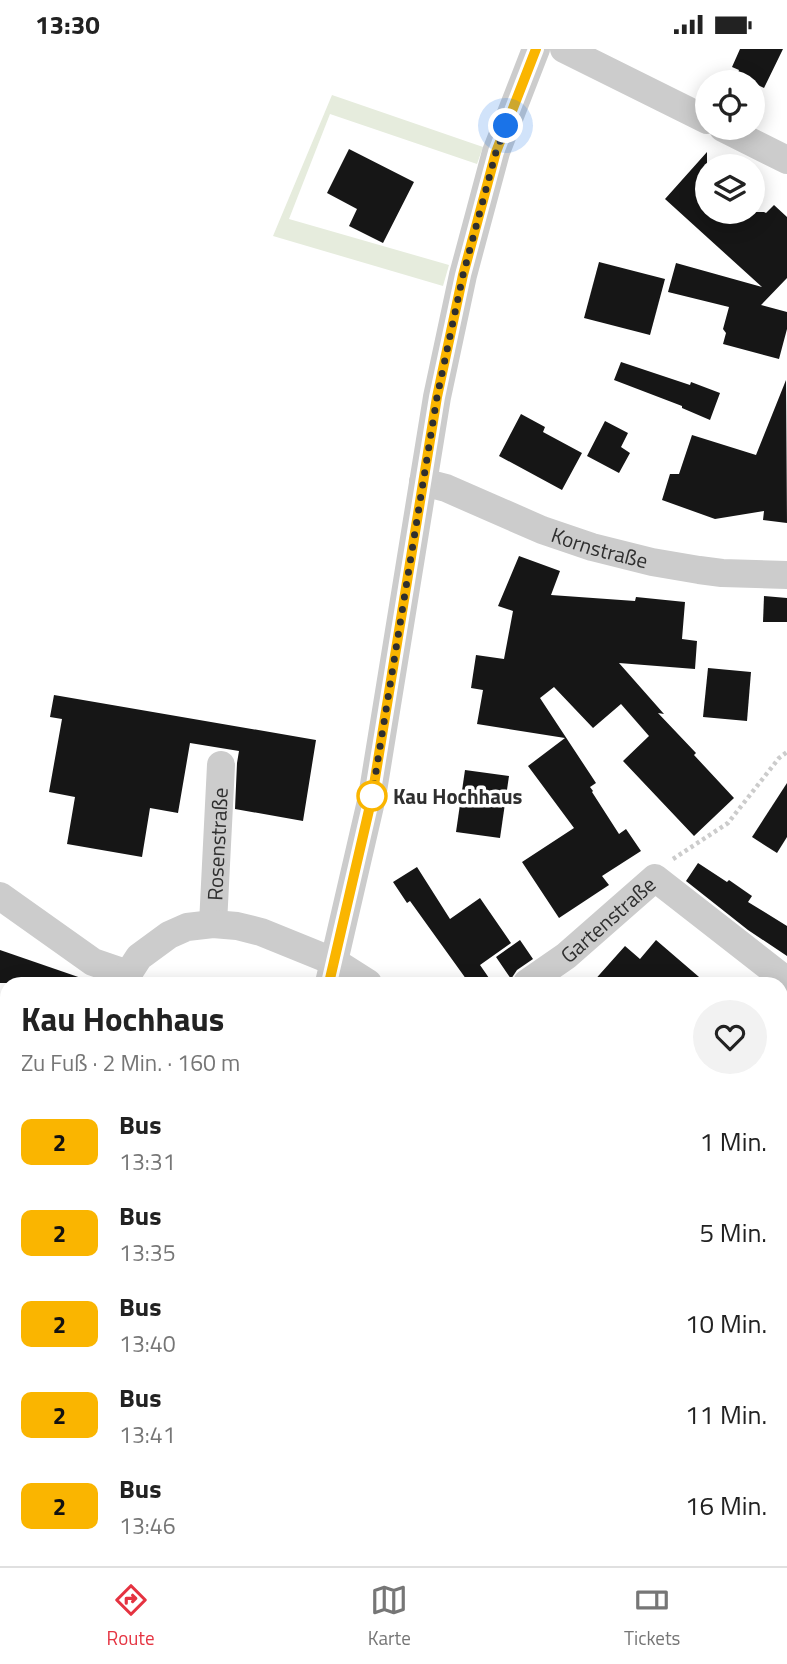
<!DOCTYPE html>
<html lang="de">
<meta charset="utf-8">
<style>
body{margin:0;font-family:"Titillium Web",sans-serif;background:#f2f2f2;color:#222;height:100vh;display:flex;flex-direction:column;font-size:26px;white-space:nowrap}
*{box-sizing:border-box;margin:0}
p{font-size:23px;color:#767676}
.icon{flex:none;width:38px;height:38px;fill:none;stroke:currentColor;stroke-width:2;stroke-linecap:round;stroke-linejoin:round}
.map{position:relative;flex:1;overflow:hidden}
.details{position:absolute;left:0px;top:928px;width:788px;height:590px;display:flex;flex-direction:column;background:#fff;border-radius:21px 21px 0 0;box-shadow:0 4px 18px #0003}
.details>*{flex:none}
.badge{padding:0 14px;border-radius:10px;font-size:24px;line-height:46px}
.tools{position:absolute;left:695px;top:21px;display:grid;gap:14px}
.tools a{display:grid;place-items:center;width:70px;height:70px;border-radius:50%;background:#fff;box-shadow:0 4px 18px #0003;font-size:35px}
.you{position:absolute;width:35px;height:35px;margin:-18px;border:5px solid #fff;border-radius:50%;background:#1a73e8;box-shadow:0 0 0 10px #1a73e833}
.map>.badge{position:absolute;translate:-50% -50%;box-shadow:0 0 0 4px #fff}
.round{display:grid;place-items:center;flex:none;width:74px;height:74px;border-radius:37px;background:#f2f2f2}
.summary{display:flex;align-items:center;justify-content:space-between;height:119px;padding:0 21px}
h1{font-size:33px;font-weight:700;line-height:52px}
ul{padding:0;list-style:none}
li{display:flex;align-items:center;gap:21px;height:91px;padding:0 21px}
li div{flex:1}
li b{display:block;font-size:26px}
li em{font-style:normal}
li .badge{min-width:77px;font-weight:700;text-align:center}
.status{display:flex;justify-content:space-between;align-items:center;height:49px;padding:0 35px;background:#fff;direction:ltr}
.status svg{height:19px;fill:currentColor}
.menu{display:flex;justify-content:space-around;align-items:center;height:98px;border-top:2px solid #e0e0e0;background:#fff;font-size:19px;color:#767676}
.menu a{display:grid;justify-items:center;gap:4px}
.menu .selected{color:#e53341}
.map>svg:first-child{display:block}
.green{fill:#e6ecdd}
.building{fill:#161616}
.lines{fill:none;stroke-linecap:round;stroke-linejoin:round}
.path{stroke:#ccc;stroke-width:4.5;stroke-dasharray:3.5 3.5;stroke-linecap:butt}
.street{stroke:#ccc;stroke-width:28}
.line-casing{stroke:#fff;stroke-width:16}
.line{stroke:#fab500;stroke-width:10}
.walk{stroke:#2f2f2f;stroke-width:7;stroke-dasharray:0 12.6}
.stop-dot{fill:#fff;stroke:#fab500;stroke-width:3.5}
.labels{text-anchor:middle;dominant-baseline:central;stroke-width:7;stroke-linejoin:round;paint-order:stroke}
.street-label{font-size:21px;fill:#2f2f2f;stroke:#fff}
.stop-label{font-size:21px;font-weight:bold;fill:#2f2f2f;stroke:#fff;text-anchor:start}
</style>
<div class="status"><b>13:30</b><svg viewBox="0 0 49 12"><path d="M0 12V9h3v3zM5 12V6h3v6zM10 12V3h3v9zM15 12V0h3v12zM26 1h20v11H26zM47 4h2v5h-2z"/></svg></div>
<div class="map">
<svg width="787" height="1517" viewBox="0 0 787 1517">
<rect width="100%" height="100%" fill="#fff"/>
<!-- green -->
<g class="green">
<path d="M332 46 483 98 477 115 330 65 289 170 449 216 443 237 273 187Z"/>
<path d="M787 1365V1480L781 1475 780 1369Z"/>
</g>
<!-- building -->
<g class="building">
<path d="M740 0H783L764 39 737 26 739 21 732 18Z"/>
<path d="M349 100 414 133 383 194 349 177 357 160 327 144Z"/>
<path d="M707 103V163H764L766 164 774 156 787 168V229L761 256 787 263V280L779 310 723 295 726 284 723 280 729 258 668 243 676 214 762 238 665 150Z"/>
<path d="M599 213 665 230 650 286 584 269Z"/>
<path d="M621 313 690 336 691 333 720 344 710 371 682 359V357L614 331Z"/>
<path d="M786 331 787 474 763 471 764 462 715 470 662 451 670 425H679L692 386 756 406Z"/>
<path d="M521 365 545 378 543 383 582 404 562 441 499 407Z"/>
<path d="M605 372 628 384 621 398 630 404 619 424 587 407Z"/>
<path d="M519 507 560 522 551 546 635 552 636 548 685 553 682 590 697 592 695 620 619 614 664 665 658 664 696 704 694 706 734 749 694 787 623 712 649 687 621 655 593 679 554 638 540 649 596 734 590 738 593 742 592 743 619 785 626 780 641 802 602 827 609 836 559 869 522 813 574 779 528 717 565 689 477 675 483 641 471 639 476 606 504 610 513 562 498 557Z"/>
<path d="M764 547 787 549V573H763Z"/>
<path d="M708 619 751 623 747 672 703 668Z"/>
<path d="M54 646 316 691 303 772 235 760 237 714 239 702 190 694 178 764 150 759 142 808 67 795 75 748 49 743 62 670 50 668Z"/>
<path d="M465 721 509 727 500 789 456 783Z"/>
<path d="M787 734V788L777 804 752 788Z"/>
<path d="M698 814 727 833 729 831 752 847 748 853 787 877V907L748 881 686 832Z"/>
<path d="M417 818 450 870 480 849 511 894 480 916 489 929 481 934H469L410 852 407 854 393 833Z"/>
<path d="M520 891 533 910 517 921 511 930 496 908Z"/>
<path d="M656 891 706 934H592L625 897 640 910Z"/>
<path d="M0 901 87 931 86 934H0Z"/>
</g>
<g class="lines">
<!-- path -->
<g class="path">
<path d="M673 810 728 774 779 709 787 703"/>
<path d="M372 1510 386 1517"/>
<path d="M252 1517 256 1510"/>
</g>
<!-- street -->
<g class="street">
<path d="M564 0 707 71"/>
<path d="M723 79 787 111"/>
<path id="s1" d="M423 433 446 439 542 481 592 498 652 513 699 521 722 524 787 526"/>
<path d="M0 847 93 913 128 925"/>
<path id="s2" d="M213 875 221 716"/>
<path d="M125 934 128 925 139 908 169 886 187 878 213 875 237 877 261 883 335 913 368 934"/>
<path d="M329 934 372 748 437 348 463 226 496 103 536 0"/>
<path id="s3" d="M527 934 566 907 655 829 787 932"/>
<path d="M0 1027 7 1032"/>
<path d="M0 1200 7 1203"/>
<path d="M780 1201 787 1197"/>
<path d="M4 1254 7 1246"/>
<path d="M80 1517 83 1510"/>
<path d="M447 1517 451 1510"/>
</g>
</g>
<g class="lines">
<defs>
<path id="line" d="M329 934 372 748 437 348 463 226 496 103 536 0"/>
</defs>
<!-- line casing -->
<use href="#line" class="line-casing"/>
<!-- line -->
<use href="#line" class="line"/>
<!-- walk -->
<path class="walk" d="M372 747 437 348 463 226 496 103 506 77"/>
</g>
<!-- markers -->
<circle class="stop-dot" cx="372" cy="747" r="14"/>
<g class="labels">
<!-- street labels -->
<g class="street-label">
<text stroke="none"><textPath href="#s1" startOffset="189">Kornstraße</textPath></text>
<text stroke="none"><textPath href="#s2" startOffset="80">Rosenstraße</textPath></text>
<text stroke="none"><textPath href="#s3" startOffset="103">Gartenstraße</textPath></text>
</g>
<!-- stop labels -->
<g class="stop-label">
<text x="393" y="747">Kau Hochhaus</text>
</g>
</g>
</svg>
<div class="tools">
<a><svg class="icon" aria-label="locate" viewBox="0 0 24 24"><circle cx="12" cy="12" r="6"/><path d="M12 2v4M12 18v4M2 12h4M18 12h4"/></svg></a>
<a><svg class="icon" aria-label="layers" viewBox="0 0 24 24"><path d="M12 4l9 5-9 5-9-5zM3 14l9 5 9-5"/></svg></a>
</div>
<div class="you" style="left:506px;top:77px"></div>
<section class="details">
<div class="summary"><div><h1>Kau Hochhaus</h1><p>Zu Fuß · 2 Min. · 160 m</p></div><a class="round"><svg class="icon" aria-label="heart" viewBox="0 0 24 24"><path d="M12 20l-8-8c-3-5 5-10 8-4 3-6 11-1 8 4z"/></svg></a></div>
<ul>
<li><span class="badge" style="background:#fab500;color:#111">2</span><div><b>Bus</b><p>13:31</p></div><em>1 Min.</em></li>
<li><span class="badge" style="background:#fab500;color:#111">2</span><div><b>Bus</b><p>13:35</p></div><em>5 Min.</em></li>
<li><span class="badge" style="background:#fab500;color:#111">2</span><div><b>Bus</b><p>13:40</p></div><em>10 Min.</em></li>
<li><span class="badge" style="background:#fab500;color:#111">2</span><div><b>Bus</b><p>13:41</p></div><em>11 Min.</em></li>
<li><span class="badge" style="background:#fab500;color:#111">2</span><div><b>Bus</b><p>13:46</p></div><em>16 Min.</em></li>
</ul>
</section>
</div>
<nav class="menu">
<a class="selected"><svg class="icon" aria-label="directions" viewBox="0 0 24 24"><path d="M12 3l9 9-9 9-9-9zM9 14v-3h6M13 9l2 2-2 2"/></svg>Route</a>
<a><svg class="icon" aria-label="map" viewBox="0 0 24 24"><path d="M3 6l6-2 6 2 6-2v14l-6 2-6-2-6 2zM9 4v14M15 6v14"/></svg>Karte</a>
<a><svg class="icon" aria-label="tickets" viewBox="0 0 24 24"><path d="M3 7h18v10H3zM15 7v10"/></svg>Tickets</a>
</nav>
